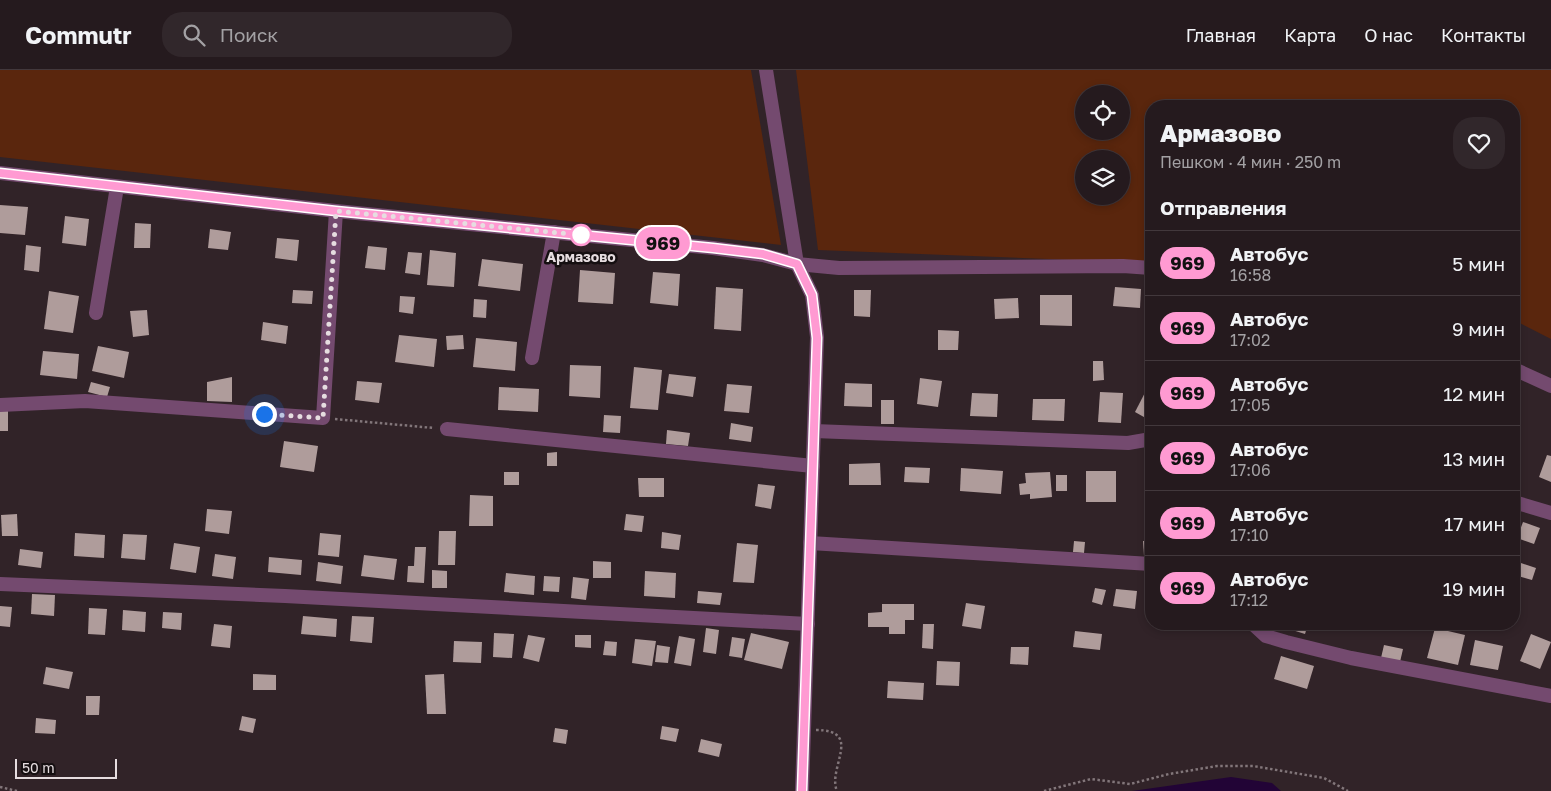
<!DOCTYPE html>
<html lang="ru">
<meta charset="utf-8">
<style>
body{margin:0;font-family:"Golos Text",sans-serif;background:#31272b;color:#f1f3f6;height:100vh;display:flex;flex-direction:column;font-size:19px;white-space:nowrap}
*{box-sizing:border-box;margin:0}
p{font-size:16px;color:#a3a1a4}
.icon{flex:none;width:28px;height:28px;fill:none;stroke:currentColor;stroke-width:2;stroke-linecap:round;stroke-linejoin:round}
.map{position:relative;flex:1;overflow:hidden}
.drawer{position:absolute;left:1145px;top:30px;width:375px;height:530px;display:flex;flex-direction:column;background:#251a1e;border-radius:20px;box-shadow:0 2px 8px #0003,0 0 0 1px #42383c}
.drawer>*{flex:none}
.badge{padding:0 10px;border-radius:16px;font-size:18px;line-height:32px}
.buttons{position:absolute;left:1075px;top:15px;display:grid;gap:10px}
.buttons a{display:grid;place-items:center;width:55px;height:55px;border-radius:50%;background:#251a1e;box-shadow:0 2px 8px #0003,0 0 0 1px #42383c;font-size:25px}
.scale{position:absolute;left:15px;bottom:12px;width:102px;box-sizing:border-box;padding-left:5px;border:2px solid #e6dde0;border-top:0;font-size:14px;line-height:18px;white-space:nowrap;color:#e6dde0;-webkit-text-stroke:4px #150f11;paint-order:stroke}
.you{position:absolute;width:25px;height:25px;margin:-12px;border:4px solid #fff;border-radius:50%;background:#1a73e8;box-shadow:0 0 0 8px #1a73e833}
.map>.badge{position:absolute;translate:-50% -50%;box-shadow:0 0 0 2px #fff}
h2{padding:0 15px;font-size:19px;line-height:45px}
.round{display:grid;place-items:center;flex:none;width:52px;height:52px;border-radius:20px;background:#31272b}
.headline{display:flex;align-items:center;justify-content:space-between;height:85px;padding:0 15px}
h1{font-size:24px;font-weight:800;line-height:38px}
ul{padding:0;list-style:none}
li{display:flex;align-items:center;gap:15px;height:65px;padding:0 15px;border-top:1px solid #42383c}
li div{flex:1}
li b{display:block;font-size:19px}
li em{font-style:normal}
li .badge{min-width:55px;font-weight:700;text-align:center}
header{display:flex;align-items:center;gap:30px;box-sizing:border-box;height:70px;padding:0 25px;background:#251a1e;border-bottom:1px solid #42383c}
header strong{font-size:24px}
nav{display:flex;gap:28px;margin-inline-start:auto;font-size:18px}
.search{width:350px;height:45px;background:#31272b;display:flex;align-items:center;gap:12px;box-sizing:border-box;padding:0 18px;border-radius:20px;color:#a3a1a4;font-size:19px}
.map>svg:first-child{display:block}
.green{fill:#5a260d;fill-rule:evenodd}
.water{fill:#220436}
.building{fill:#af9c9b}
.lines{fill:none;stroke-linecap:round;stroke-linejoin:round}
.path{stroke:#82767a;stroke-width:2.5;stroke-dasharray:2.5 2.5;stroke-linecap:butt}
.minor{stroke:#744a6f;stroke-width:14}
.line-casing{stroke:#fff;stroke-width:11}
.line{stroke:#ff9ad2;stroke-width:8}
.walk{stroke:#e6dde0;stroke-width:5;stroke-dasharray:0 9}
.stop-dot{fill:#fff;stroke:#ff9ad2;stroke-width:2.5}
.labels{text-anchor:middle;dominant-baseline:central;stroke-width:5;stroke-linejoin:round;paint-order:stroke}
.stop-label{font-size:14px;font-weight:bold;fill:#e6dde0;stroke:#150f11}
</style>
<header>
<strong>Commutr</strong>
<div class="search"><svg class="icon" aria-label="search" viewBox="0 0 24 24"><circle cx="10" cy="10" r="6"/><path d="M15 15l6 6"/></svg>Поиск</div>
<nav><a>Главная</a><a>Карта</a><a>О нас</a><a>Контакты</a></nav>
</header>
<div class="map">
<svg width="1551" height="721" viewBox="0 0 1551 721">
<rect width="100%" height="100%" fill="#312328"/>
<!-- green -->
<g class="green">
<path d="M0 0H751L781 175 0 87Z"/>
<path d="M796 0H1551V269L1514 250V36H1151V193L818 180ZM1084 24H1121V61H1084ZM1084 89H1121V126H1084Z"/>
</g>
<!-- water -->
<path class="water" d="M1231 707 1272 713 1281 721H1132Z"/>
<!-- building -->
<g class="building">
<path d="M0 135 28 137 25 165 0 163Z"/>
<path d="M65 146 89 149 86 176 62 173Z"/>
<path d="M135 153 151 154 150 178H134Z"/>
<path d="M210 159 231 162 228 180 208 178Z"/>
<path d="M277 168 299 170 297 191 275 188Z"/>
<path d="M26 175 41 177 39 202 24 200Z"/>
<path d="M368 176 387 178 385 200 365 198Z"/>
<path d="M430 180 456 183 454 217 427 215Z"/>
<path d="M408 182 422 183 420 205 405 203Z"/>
<path d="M482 189 523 194 520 221 478 216Z"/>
<path d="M580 200 615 203 613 234 578 232Z"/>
<path d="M653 202 680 204 678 236 650 233Z"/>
<path d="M716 217 743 219 741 261 714 259Z"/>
<path d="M1115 217 1141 219 1140 238 1113 236Z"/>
<path d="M293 220 313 221 312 234 292 233Z"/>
<path d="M854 220H871L870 247 854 246Z"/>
<path d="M49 221 79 226 73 263 44 259Z"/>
<path d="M1040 225H1072V256L1040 255Z"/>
<path d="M400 226 415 227 413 244 399 242Z"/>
<path d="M1018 228 1019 248 995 249 994 229Z"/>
<path d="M474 229 487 230 486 248 473 247Z"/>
<path d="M147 240 149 265 133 267 130 241Z"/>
<path d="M263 252 288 256 286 274 261 270Z"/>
<path d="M938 260 959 261 958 280H938Z"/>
<path d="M399 265 437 269 434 297 395 292Z"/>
<path d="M463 265 464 279 447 280 446 266Z"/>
<path d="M476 268 517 272 515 301 473 297Z"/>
<path d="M98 276 129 282 124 308 92 301Z"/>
<path d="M43 281 79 284 77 309 40 305Z"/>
<path d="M1093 291H1103L1104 310 1093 311Z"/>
<path d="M570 295 601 296 600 328 569 326Z"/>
<path d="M634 297 662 300 658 340 630 338Z"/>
<path d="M669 304 696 307 693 327 666 323Z"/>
<path d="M232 307V332L207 331V312Z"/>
<path d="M920 308 942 311 938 337 917 334Z"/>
<path d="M357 311 382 313 379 333 355 330Z"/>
<path d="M1151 311V351L1135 342Z"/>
<path d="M91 312 110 317 107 327 88 322Z"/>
<path d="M845 313 872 314V337L844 336Z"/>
<path d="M727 314 752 316 749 343 724 341Z"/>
<path d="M499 317 539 319 538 342 498 340Z"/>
<path d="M1100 322 1123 323 1121 353 1098 352Z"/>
<path d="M972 323 998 324 997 347 970 346Z"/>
<path d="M1033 329H1065L1064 351 1032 350Z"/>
<rect x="881" y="330" width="13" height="24"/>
<path d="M0 337 8 338V361H0Z"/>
<path d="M604 345 621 346 620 363 603 362Z"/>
<path d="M731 353 753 357 751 372 729 369Z"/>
<path d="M667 360 690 363 688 376 666 374Z"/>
<path d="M284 371 318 376 314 402 280 397Z"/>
<path d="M557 382V396H547V383Z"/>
<path d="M1547 385 1551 386V412L1539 407Z"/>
<path d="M880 393 881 415H849V394Z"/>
<path d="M905 397 930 398 929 413 904 412Z"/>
<path d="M961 398 1003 401 1001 424 960 421Z"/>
<rect x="1086" y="401" width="30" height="31"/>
<rect x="504" y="402" width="15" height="13"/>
<path d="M1050 402 1052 427 1030 429V424L1020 425 1019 414 1026 413 1025 403Z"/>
<rect x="1056" y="405" width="11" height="16"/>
<path d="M638 408H664V427H639Z"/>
<path d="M758 414 775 416 771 439 755 436Z"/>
<path d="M470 425 493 426V456H469Z"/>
<path d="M207 439 232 441 229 464 205 461Z"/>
<path d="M17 444 18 466H2L1 445Z"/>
<path d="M626 444 644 446 642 462 624 460Z"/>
<path d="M1523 452 1540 458 1534 474 1517 468Z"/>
<path d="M439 461H456L455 495H438Z"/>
<path d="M662 462 681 465 679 480 661 478Z"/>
<path d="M75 463 105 465 104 488 74 486Z"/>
<path d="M320 463 341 465 339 487 318 485Z"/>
<path d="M123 464 147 465 145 490 121 488Z"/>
<path d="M1074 471 1085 472 1084 483 1073 482Z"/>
<path d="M1143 471H1151V485L1144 486Z"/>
<path d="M174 473 200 477 196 503 170 499Z"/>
<path d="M737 473 758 475 754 513 733 512Z"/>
<path d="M415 477H426L424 513 407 512 408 496H414Z"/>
<path d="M20 479 43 482 41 498 18 495Z"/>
<path d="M215 484 236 487 233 509 212 506Z"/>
<path d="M364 485 397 489 394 510 361 506Z"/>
<path d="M269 487 302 490 301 505 268 502Z"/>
<path d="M593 491 611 492V508H593Z"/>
<path d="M318 492 343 496 341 514 316 511Z"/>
<path d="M1518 492 1536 498 1532 510 1514 505Z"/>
<path d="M432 500 447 501V518H432Z"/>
<path d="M645 501 676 503 675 528 644 526Z"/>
<path d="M506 503 535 506 534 525 504 522Z"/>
<path d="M544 506 560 507 559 522 543 521Z"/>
<path d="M573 507 589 509 586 530 571 528Z"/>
<path d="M1095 518 1106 520 1102 535 1092 532Z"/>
<path d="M1116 519 1137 521 1135 539 1113 536Z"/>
<path d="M698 521 722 523 720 535 697 533Z"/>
<path d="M32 524 55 525 54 546 31 544Z"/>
<path d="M966 533 985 536 981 559 962 556Z"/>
<path d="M882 534H914V550H905V564H889V557H868V543L882 542Z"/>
<path d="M0 536 12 537 10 557 0 556Z"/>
<path d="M89 538 107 539 105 565 88 564Z"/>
<path d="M123 540 146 542 145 562 122 560Z"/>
<path d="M163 542 182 543 181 560 162 558Z"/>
<path d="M303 546 337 549 336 567 301 564Z"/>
<path d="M352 546 374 547 372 573 350 571Z"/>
<path d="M214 554 232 556 230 578 211 576Z"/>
<path d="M923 554H934L933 579 922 578Z"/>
<path d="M1273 554H1308L1305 564Z"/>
<path d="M706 558 719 560 716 584 703 582Z"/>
<path d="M1435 558 1465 565 1458 595 1427 588Z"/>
<path d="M1075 561 1102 564 1100 580 1073 577Z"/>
<path d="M494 563 514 564 512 588 493 587Z"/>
<path d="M751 563 789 572 782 599 744 590Z"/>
<path d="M1531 564 1551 572 1540 599 1520 591Z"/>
<path d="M528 565 545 568 539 592 523 588Z"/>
<path d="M575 565H591V578L575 577Z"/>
<path d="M679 566 695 569 691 596 674 593Z"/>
<path d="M732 567 745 569 742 588 729 586Z"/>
<path d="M635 569 656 571 652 596 632 593Z"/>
<path d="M1475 570 1503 576 1498 600 1470 595Z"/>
<path d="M454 571 482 572 481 593 453 592Z"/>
<path d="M605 571 617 572 616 586 603 585Z"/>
<path d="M657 575 670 577 668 593 655 592Z"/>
<path d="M1384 575 1403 579 1400 592 1381 588Z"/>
<path d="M1011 577H1029L1028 595 1010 594Z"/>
<path d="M1281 586 1314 596 1307 619 1274 609Z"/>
<path d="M937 591 960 592 959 616 936 615Z"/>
<path d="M46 597 73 602 69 619 43 614Z"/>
<path d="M253 604 276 605V620H253Z"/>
<path d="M444 604 446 644H427L425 605Z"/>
<path d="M888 611 924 613 923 630 887 628Z"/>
<path d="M86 626H100L99 645H86Z"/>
<path d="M242 646 256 649 253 663 239 660Z"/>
<path d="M36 648 56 650 55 664 35 663Z"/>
<path d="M662 656 679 659 676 672 660 669Z"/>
<path d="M555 658 568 660 566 674 553 672Z"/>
<path d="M701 669 722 674 719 687 698 682Z"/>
</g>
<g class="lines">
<!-- path -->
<g class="path">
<path d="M335 349 434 358"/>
<path d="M816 660C864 660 827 698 837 721"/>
<path d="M0 717 17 721"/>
<path d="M1044 721 1091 709 1130 714 1169 704 1217 696H1253L1324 708 1348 721"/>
</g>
<!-- minor -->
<g class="minor">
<path d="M766 0 797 194 812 225 817 267 802 721"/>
<path d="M0 103 336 141 713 178 763 185 797 194 839 198 1123 196 1151 198"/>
<path d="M96 243 117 117"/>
<path d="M532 288 554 162"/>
<path d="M1514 299 1551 316"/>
<path d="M0 335 85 331 323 348 336 141"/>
<path d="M447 359 813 396"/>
<path d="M814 361 1128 373 1151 369"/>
<path d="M1514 432 1551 443"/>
<path d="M810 473 1151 494"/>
<path d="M0 514 285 526 808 554"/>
<path d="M1253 554 1266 566 1286 572 1351 588 1551 626"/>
</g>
</g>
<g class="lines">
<defs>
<path id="line" d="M0 103 336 141 713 178 763 184 797 194 812 225 817 268 802 721"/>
</defs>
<!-- line casing -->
<use href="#line" class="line-casing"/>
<!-- line -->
<use href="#line" class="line"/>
<!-- walk -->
<path class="walk" d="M264 344 323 348 336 141 581 165"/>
</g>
<!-- markers -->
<circle class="stop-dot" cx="581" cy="165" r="10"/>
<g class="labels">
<!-- stop labels -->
<g class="stop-label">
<text x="581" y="186">Армазово</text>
</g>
</g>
</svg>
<div class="buttons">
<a><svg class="icon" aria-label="locate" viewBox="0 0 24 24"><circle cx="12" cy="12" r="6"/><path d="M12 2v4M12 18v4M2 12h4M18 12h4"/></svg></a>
<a><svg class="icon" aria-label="layers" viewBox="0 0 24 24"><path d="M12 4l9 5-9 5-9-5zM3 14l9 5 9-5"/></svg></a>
</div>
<div class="scale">50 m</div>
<div class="you" style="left:264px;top:344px"></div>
<b class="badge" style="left:663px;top:173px;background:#ff9ad2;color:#111">969</b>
<section class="drawer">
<div class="headline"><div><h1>Армазово</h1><p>Пешком · 4 мин · 250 m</p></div><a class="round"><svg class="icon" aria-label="heart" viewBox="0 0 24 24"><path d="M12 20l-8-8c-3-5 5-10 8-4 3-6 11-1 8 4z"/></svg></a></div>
<h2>Отправления</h2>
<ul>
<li><span class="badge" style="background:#ff9ad2;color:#111">969</span><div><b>Автобус</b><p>16:58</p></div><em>5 мин</em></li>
<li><span class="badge" style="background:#ff9ad2;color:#111">969</span><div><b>Автобус</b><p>17:02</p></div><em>9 мин</em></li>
<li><span class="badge" style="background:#ff9ad2;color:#111">969</span><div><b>Автобус</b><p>17:05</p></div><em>12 мин</em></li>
<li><span class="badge" style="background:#ff9ad2;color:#111">969</span><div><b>Автобус</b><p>17:06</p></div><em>13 мин</em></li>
<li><span class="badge" style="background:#ff9ad2;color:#111">969</span><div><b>Автобус</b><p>17:10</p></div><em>17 мин</em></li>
<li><span class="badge" style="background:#ff9ad2;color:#111">969</span><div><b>Автобус</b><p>17:12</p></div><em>19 мин</em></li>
</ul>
</section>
</div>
